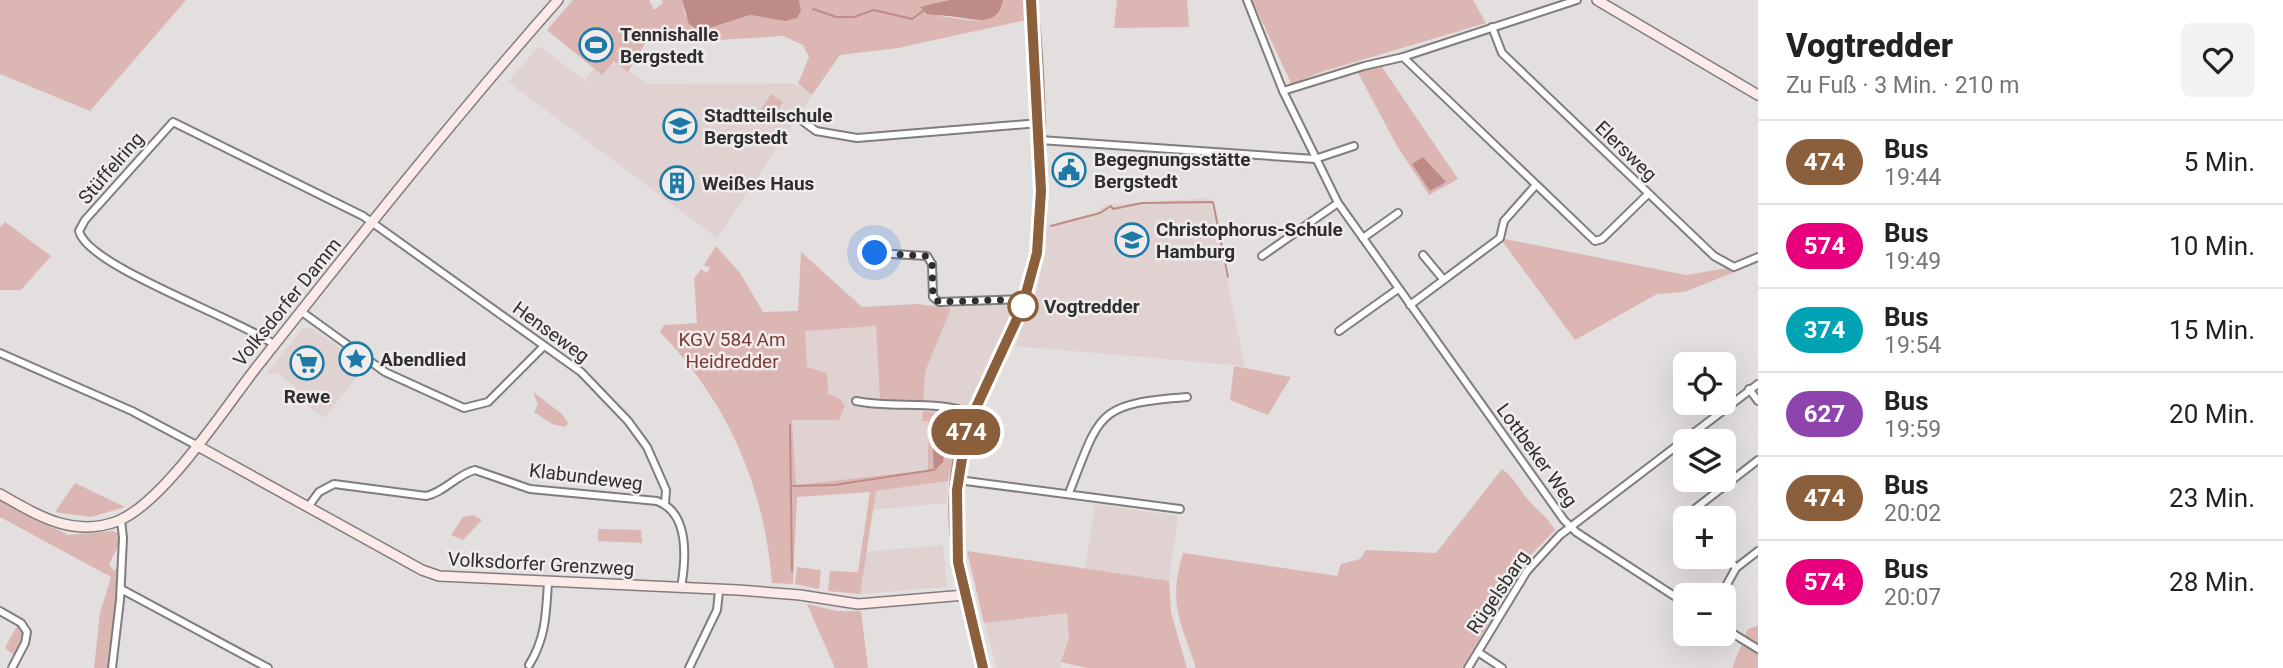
<!DOCTYPE html>
<html lang="de">
<meta charset="utf-8">
<style>
body{margin:0;font-family:Roboto,sans-serif;background:#f2f2f2;color:#222;height:100vh;display:flex;flex-direction:column;font-size:26px;white-space:nowrap}
*{box-sizing:border-box;margin:0}
p{font-size:23px;color:#767676}
.icon{flex:none;width:38px;height:38px;fill:none;stroke:currentColor;stroke-width:2;stroke-linecap:round;stroke-linejoin:round}
.map{position:relative;flex:1;overflow:hidden}
.panel{display:flex;flex-direction:column;background:#fff;width:525px}
.panel>*{flex:none}
.badge{padding:0 14px;border-radius:23px;font-size:24px;line-height:46px}
.fabs{position:absolute;left:1673px;top:352px;display:grid;gap:14px}
.fabs a{display:grid;place-items:center;width:63px;height:63px;border-radius:10px;background:#fff;box-shadow:0 7px 28px #0002;font-size:35px}
.you{position:absolute;width:35px;height:35px;margin:-18px;border:5px solid #fff;border-radius:50%;background:#1a73e8;box-shadow:0 0 0 10px #1a73e833}
.map>.badge{position:absolute;translate:-50% -50%;box-shadow:0 0 0 4px #fff}
.round{display:grid;place-items:center;flex:none;width:74px;height:74px;border-radius:10px;background:#f2f2f2}
.summary{display:flex;align-items:center;justify-content:space-between;height:119px;padding:0 28px}
h1{font-size:33px;font-weight:800;line-height:52px}
ul{padding:0;list-style:none}
li{display:flex;align-items:center;gap:21px;height:84px;padding:0 28px;border-top:2px solid #e0e0e0}
li div{flex:1}
li b{display:block;font-size:26px}
li em{font-style:normal}
li .badge{min-width:77px;font-weight:700;text-align:center}
main{display:flex;flex:1;min-height:0}
.map>svg:first-child{display:block}
.built{fill:#dfd2d1}
.green{fill:#dcb6b2}
.water{fill:#bf8b86}
.lines{fill:none;stroke-linecap:round;stroke-linejoin:round}
.stream{stroke:#bf8b86;stroke-width:2}
.street-casing{stroke:#817d7d;stroke-width:10}
.secondary-casing{stroke:#817d7d;stroke-width:12}
.primary-casing{stroke:#ae8985;stroke-width:13}
.street{stroke:#fff;stroke-width:6}
.secondary{stroke:#fbeae8;stroke-width:9}
.primary{stroke:#f8d6d2;stroke-width:10}
.line-casing{stroke:#fff;stroke-width:16}
.line{stroke:#8b5e3c;stroke-width:10}
.walk{stroke:#2f2d2d;stroke-width:7;stroke-dasharray:0 12.6}
.stop-dot{fill:#fff;stroke:#8b5e3c;stroke-width:3.5}
.labels{text-anchor:middle;dominant-baseline:central;stroke-width:5;stroke-linejoin:round;paint-order:stroke}
.poi-label{font-size:19px;font-weight:bold;fill:#2f2d2d;stroke:#f0ecec;text-anchor:start}
.street-label{font-size:19px;fill:#2f2d2d;stroke:#f0ecec}
.stop-label{font-size:19px;font-weight:bold;fill:#2f2d2d;stroke:#f0ecec;text-anchor:start}
.park-label{font-size:19px;fill:#7b3934;stroke:#f0ecec}
</style>
<main>
<div class="map">
<svg width="1758" height="668" viewBox="0 0 1758 668">
<rect width="100%" height="100%" fill="#e3dfde"/>
<!-- built -->
<g class="built">
<path d="M539 46 590 84 586 78 594 69 602 75 614 61 649 84 793 83 812 95 717 238 508 82Z"/>
<path d="M1210 198 1245 366 1015 346 1038 288 1048 225 1098 212 1104 205Z"/>
<path d="M1016 302 963 416 923 412 928 421V470L796 485 792 420H839L840 399 828 394 807 367 805 330 876 326 880 401 922 402 925 372 951 308Z"/>
<path d="M303 328H311L365 366 324 418 303 403 307 397 279 374 267 373Z"/>
<path d="M948 481 946 503 873 510 876 491Z"/>
<path d="M1095 504 1178 516 1169 581 1085 569Z"/>
<path d="M943 545 947 587 860 594 866 552Z"/>
<path d="M1067 613 1069 638 1060 668H997L984 623Z"/>
</g>
<!-- green -->
<g class="green">
<path d="M0 0H186L90 111 0 74Z"/>
<path d="M573 0H649L654 10 663 3 662 0H682L685 15 700 31 750 15 770 18 801 11 799 0H950L937 16C959 17 997 32 1003 0H1028L1031 19 898 48 840 55 812 95 798 84 809 57 803 45 783 36 684 42 653 31 628 72 614 61 602 75 547 30Z"/>
<path d="M1117 0H1187L1189 27 1114 28Z"/>
<path d="M1252 0H1473L1486 23 1318 73 1292 85Z"/>
<path d="M1382 67 1458 179 1429 195 1397 146 1357 71Z"/>
<path d="M771 94 783 102 771 120 759 112Z"/>
<path d="M5 222 51 256 21 290H0V227Z"/>
<path d="M1500 238 1686 275 1734 267 1735 272 1684 292 1657 294 1575 340Z"/>
<path d="M716 246 740 273 763 312 798 311 801 252 862 307 917 304 951 308 925 372 923 402 880 401 876 326 805 331 807 367 827 373 828 394 840 399 845 406 839 420H792L796 485 928 470V421H922L923 411 963 416 948 481 876 491 860 594 828 591 830 571 858 572 870 492 797 497 793 584 772 583C765 487 727 401 660 332L664 325 697 323 694 279 701 269 707 273 710 268 704 265Z"/>
<path d="M1234 366 1291 377 1268 415 1230 400Z"/>
<path d="M533 392 562 414 568 423 565 427 552 424 534 412 538 405Z"/>
<path d="M1502 469C1516 479 1520 492 1532 504 1542 515 1545 514 1555 530L1507 580 1498 594 1499 606 1462 668H1196C1180 620 1168 604 1183 553L1337 576 1341 564 1360 559 1366 550 1436 553Z"/>
<path d="M75 483 125 507 91 517 55 512Z"/>
<path d="M0 500 68 535 113 531 119 534 118 547 109 564 114 571 120 565 112 668H94L100 613 111 577 0 517Z"/>
<path d="M473 515 482 520 463 540 451 535 463 517Z"/>
<path d="M598 529 641 530 642 543 598 541Z"/>
<path d="M967 551 1169 581 1171 612 1187 668H1087L1061 662 1069 638 1067 613 984 623Z"/>
<path d="M797 567 821 570 819 589 795 584Z"/>
<path d="M807 604 837 611H861L868 668H835Z"/>
<path d="M19 622 27 632 18 658 5 648Z"/>
<path d="M1758 626V668H1732L1748 629Z"/>
</g>
<!-- water -->
<g class="water">
<path d="M682 0H799L801 11 797 18 786 21 750 15 700 31 689 24Z"/>
<path d="M950 0H1003C998 28 974 19 956 17 946 15 937 16 927 14L920 7Z"/>
<path d="M1423 157 1446 182 1430 191 1412 164Z"/>
<path d="M939 422 947 424 949 428 943 462 934 471 932 429Z"/>
</g>
<g class="lines">
<!-- stream -->
<g class="stream">
<path d="M813 9 836 17H854L874 10 912 19 923 11"/>
<path d="M1051 226 1100 213 1111 206 1113 209 1142 203 1213 202 1228 277"/>
<path d="M790 425 792 571"/>
<path d="M793 486 834 485 933 470"/>
</g>
<defs>
<g id="street">
<path d="M1247 0 1283 91 1338 203 1564 520 1576 532 1685 603"/>
<path d="M1492 27 1502 53 1714 256 1734 267 1758 257"/>
<path d="M1403 57 1595 241 1602 239 1648 194"/>
<path d="M1283 91 1364 66 1403 57 1577 0"/>
<path d="M800 119 816 131 857 138 1039 123"/>
<path d="M1040 140 1315 159 1354 146"/>
<path d="M1363 238 1398 213"/>
<path d="M875 253 927 256 932 264 933 297 939 302 1026 299"/>
<path d="M1423 255 1443 279"/>
<path d="M1262 256 1338 203"/>
<path d="M1410 305 1500 238 1504 221 1535 186"/>
<path d="M302 312 385 372 464 408 488 402 544 346"/>
<path d="M1339 331 1398 289"/>
<path d="M275 345C238 318 88 267 79 231L85 220 173 122 363 216 581 372 628 421 647 447 666 490 665 504"/>
<path d="M0 353 132 411 196 445"/>
<path d="M1749 389 1758 401"/>
<path d="M856 401C894 409 937 399 973 414"/>
<path d="M958 480 1180 509"/>
<path d="M1069 493C1101 412 1096 404 1187 397"/>
<path d="M308 507 319 492 334 484 426 496C445 492 456 475 475 470L530 489 657 501C690 513 686 559 681 588"/>
<path d="M1696 518V508L1758 460"/>
<path d="M1724 554 1736 568"/>
<path d="M121 589 268 668"/>
<path d="M1721 595 1736 568 1758 551"/>
<path d="M0 611 21 623 27 632 25 643 12 668"/>
<path d="M1724 628 1758 649"/>
<path d="M1478 652 1502 668"/>
<path d="M529 665C546 638 546 613 548 582"/>
<path d="M112 668 120 600 123 538 121 520"/>
<path d="M689 668 717 610 719 591"/>
<path d="M1468 668 1527 571 1560 535 1758 384"/>
</g>
<g id="secondary">
<path d="M1597 0 1758 95"/>
<path d="M196 445 422 570 439 576 738 590 800 595 858 604 965 595"/>
<path d="M0 494C39 516 73 538 118 521 164 502 224 409 256 368 354 244 453 119 558 0"/>
</g>
<path id="primary" d="M983 668C962 593 940 504 968 427 989 368 1025 318 1037 255 1043 222 1041 188 1040 154 1039 103 1038 51 1031 0"/>
</defs>
<!-- street casing -->
<use href="#street" class="street-casing"/>
<!-- secondary casing -->
<use href="#secondary" class="secondary-casing"/>
<!-- primary casing -->
<use href="#primary" class="primary-casing"/>
<!-- street -->
<use href="#street" class="street"/>
<!-- secondary -->
<use href="#secondary" class="secondary"/>
<!-- primary -->
<use href="#primary" class="primary"/>
</g>
<g class="lines">
<defs>
<path id="line" d="M983 668 958 562 957 490 967 427 1022 308 1037 253 1041 191 1031 0"/>
</defs>
<!-- line casing -->
<use href="#line" class="line-casing"/>
<!-- line -->
<use href="#line" class="line"/>
<!-- walk -->
<path class="walk" d="M875 253 927 256 932 264 933 297 939 302 1026 299 1023 306"/>
</g>
<!-- icons -->
<defs>
<symbol id="stadium-ring" viewBox="-11 -11 22 22"><circle r="9.5" fill="#f0ecec" stroke="#1d7aa8" stroke-width="1.5"/><path d="M0-5a6.5 5 0 1 0 0 10a6.5 5 0 1 0 0-10ZM-3.5-1.8h7v3.6h-7Z" fill="#1d7aa8"/></symbol>
<symbol id="school-ring" viewBox="-11 -11 22 22"><circle r="9.5" fill="#f0ecec" stroke="#1d7aa8" stroke-width="1.5"/><path d="M0-5L7-2L0 1L-7-2ZM-4 1L0 2.5L4 1V4Q0 6-4 4Z" fill="#1d7aa8"/></symbol>
<symbol id="civic-ring" viewBox="-11 -11 22 22"><circle r="9.5" fill="#f0ecec" stroke="#1d7aa8" stroke-width="1.5"/><path d="M-.6-6.5H3V-4.5H.6V-3L4-1V1h2V6H-6V1h2V-1L-.6-3ZM-1.2 2.5V6h2.4V2.5Z" fill="#1d7aa8"/></symbol>
<symbol id="building-ring" viewBox="-11 -11 22 22"><circle r="9.5" fill="#f0ecec" stroke="#1d7aa8" stroke-width="1.5"/><path d="M-4-6H4V6H1V3H-1V6H-4ZM-2.5-4.3h1.7v1.8h-1.7ZM.8-4.3h1.7v1.8H.8ZM-2.5-1h1.7V.8h-1.7ZM.8-1h1.7V.8H.8Z" fill="#1d7aa8"/></symbol>
<symbol id="sight-ring" viewBox="-11 -11 22 22"><circle r="9.5" fill="#f0ecec" stroke="#1d7aa8" stroke-width="1.5"/><path d="M0-6L1.8-2.2L6-1.7L2.9 1.2L3.7 5.4L0 3.3L-3.7 5.4L-2.9 1.2L-6-1.7L-1.8-2.2Z" fill="#1d7aa8"/></symbol>
<symbol id="supermarket-ring" viewBox="-11 -11 22 22"><circle r="9.5" fill="#f0ecec" stroke="#1d7aa8" stroke-width="1.5"/><path d="M-6-5.5h2.5l.6 2H6L4.5 2H-2.5L-4.4-4H-6ZM-1.5 3.2a1.3 1.3 0 1 0 .1 0ZM3 3.2a1.3 1.3 0 1 0 .1 0Z" fill="#1d7aa8"/></symbol>
</defs>
<g fill-rule="evenodd">
<use href="#stadium-ring" x="577" y="26" width="38" height="38"/>
<use href="#school-ring" x="661" y="107" width="38" height="38"/>
<use href="#civic-ring" x="1050" y="151" width="38" height="38"/>
<use href="#building-ring" x="658" y="164" width="38" height="38"/>
<use href="#school-ring" x="1113" y="221" width="38" height="38"/>
<use href="#sight-ring" x="337" y="340" width="38" height="38"/>
<use href="#supermarket-ring" x="288" y="344" width="38" height="38"/>
</g>
<!-- markers -->
<circle class="stop-dot" cx="1023" cy="306" r="14"/>
<g class="labels">
<!-- poi labels -->
<g class="poi-label">
<text x="620" y="34">Tennishalle<tspan x="620" dy="22">Bergstedt</tspan></text>
<text x="704" y="115">Stadtteilschule<tspan x="704" dy="22">Bergstedt</tspan></text>
<text x="1094" y="159">Begegnungsstätte<tspan x="1094" dy="22">Bergstedt</tspan></text>
<text x="702" y="183">Weißes Haus</text>
<text x="1156" y="229">Christophorus-Schule<tspan x="1156" dy="22">Hamburg</tspan></text>
<text x="380" y="359">Abendlied</text>
<text x="307" y="396" text-anchor="middle">Rewe</text>
</g>
<!-- street labels -->
<g class="street-label">
<text transform="translate(1626 151) rotate(44)">Elersweg</text>
<text transform="translate(111 168) rotate(-49)">Stüffelring</text>
<text transform="translate(287 302) rotate(-51)">Volksdorfer Damm</text>
<text transform="translate(551 332) rotate(36)">Henseweg</text>
<text transform="translate(1537 455) rotate(54)">Lottbeker Weg</text>
<text transform="translate(586 477) rotate(7)">Klabundeweg</text>
<text transform="translate(541 564) rotate(3)">Volksdorfer Grenzweg</text>
<text transform="translate(1498 592) rotate(-56)">Rügelsbarg</text>
</g>
<!-- stop labels -->
<g class="stop-label">
<text x="1044" y="306">Vogtredder</text>
</g>
<!-- park labels -->
<g class="park-label">
<text x="732" y="339">KGV 584 Am<tspan x="732" dy="22">Heidredder</tspan></text>
</g>
</g>
</svg>
<div class="fabs">
<a><svg class="icon" aria-label="locate" viewBox="0 0 24 24"><circle cx="12" cy="12" r="6"/><path d="M12 2v4M12 18v4M2 12h4M18 12h4"/></svg></a>
<a><svg class="icon" aria-label="layers" viewBox="0 0 24 24"><path d="M12 4l9 5-9 5-9-5zM3 14l9 5 9-5"/></svg></a>
<a>+</a>
<a>−</a>
</div>
<div class="you" style="left:875px;top:253px"></div>
<b class="badge" style="left:966px;top:432px;background:#8b5e3c;color:#fff">474</b>
</div>
<section class="panel">
<div class="summary"><div><h1>Vogtredder</h1><p>Zu Fuß · 3 Min. · 210 m</p></div><a class="round"><svg class="icon" aria-label="heart" viewBox="0 0 24 24"><path d="M12 20l-8-8c-3-5 5-10 8-4 3-6 11-1 8 4z"/></svg></a></div>
<ul>
<li><span class="badge" style="background:#8b5e3c;color:#fff">474</span><div><b>Bus</b><p>19:44</p></div><em>5 Min.</em></li>
<li><span class="badge" style="background:#e6007e;color:#fff">574</span><div><b>Bus</b><p>19:49</p></div><em>10 Min.</em></li>
<li><span class="badge" style="background:#00a3b4;color:#fff">374</span><div><b>Bus</b><p>19:54</p></div><em>15 Min.</em></li>
<li><span class="badge" style="background:#8e44ad;color:#fff">627</span><div><b>Bus</b><p>19:59</p></div><em>20 Min.</em></li>
<li><span class="badge" style="background:#8b5e3c;color:#fff">474</span><div><b>Bus</b><p>20:02</p></div><em>23 Min.</em></li>
<li><span class="badge" style="background:#e6007e;color:#fff">574</span><div><b>Bus</b><p>20:07</p></div><em>28 Min.</em></li>
</ul>
</section>
</main>
